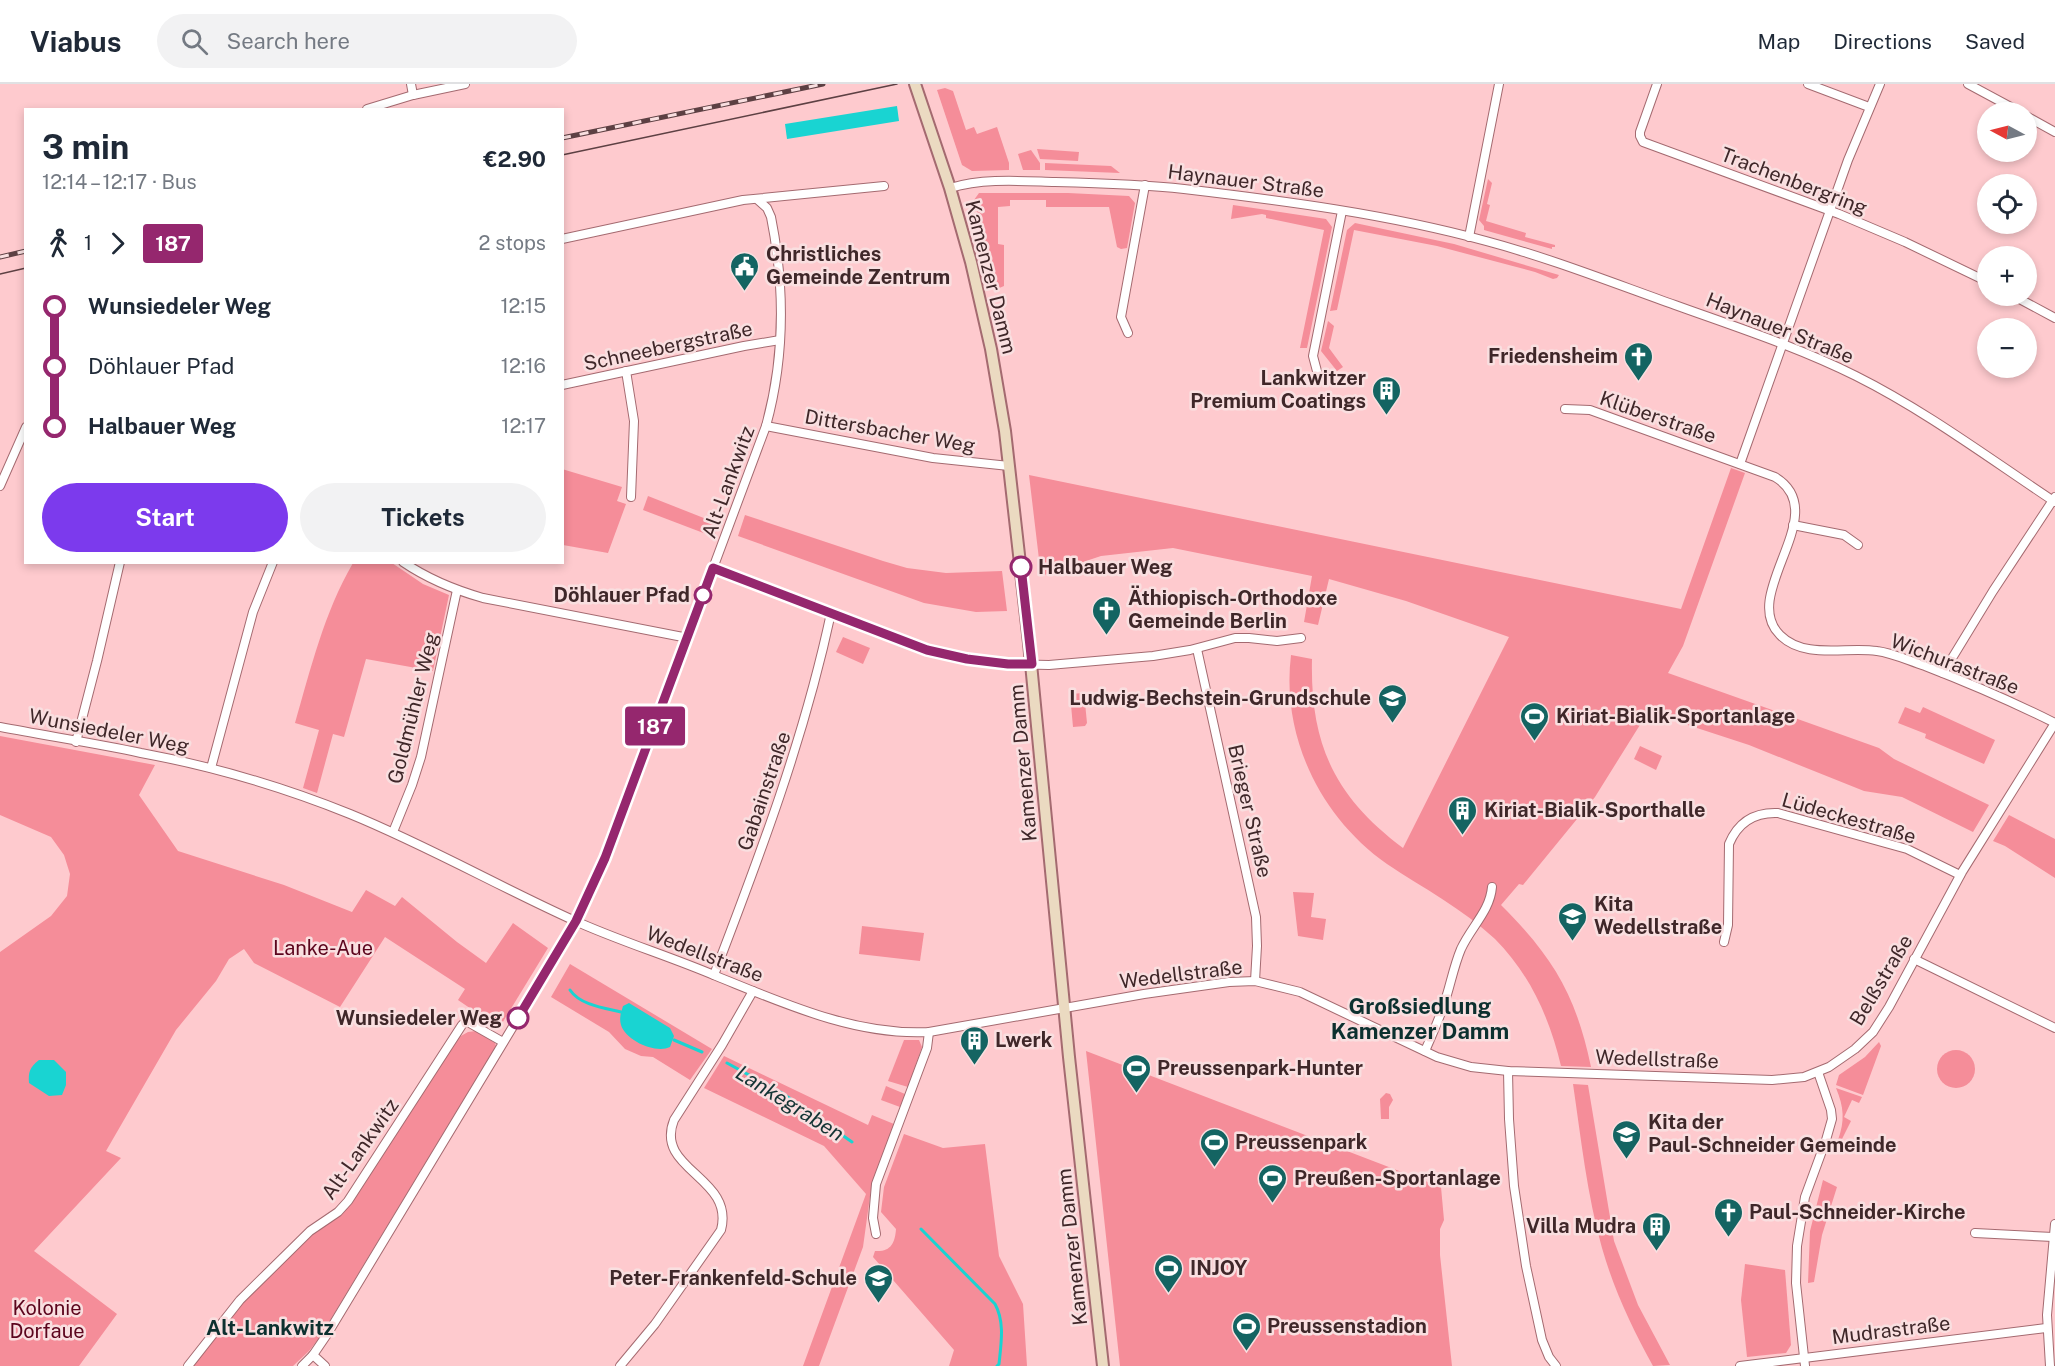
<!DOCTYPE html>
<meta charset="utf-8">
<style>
body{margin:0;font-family:"Public Sans",sans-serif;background:#f2f2f3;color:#1f2937;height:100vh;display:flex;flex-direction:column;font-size:22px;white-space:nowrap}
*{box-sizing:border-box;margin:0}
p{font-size:20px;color:#747a83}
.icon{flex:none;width:33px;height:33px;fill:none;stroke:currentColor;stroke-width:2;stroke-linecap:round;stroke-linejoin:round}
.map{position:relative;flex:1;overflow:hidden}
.side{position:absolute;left:24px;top:24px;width:540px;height:456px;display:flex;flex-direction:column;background:#fff;border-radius:0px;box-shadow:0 3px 9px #0003}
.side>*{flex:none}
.badge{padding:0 12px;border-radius:4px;font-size:21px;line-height:39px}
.needle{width:39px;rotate:277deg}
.buttons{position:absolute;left:1977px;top:18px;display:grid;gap:12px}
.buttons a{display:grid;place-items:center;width:60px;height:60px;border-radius:50%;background:#fff;box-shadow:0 3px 9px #0003;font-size:30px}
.map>.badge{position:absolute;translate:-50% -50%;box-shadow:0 0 0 3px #fff}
.legs{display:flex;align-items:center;gap:9px;height:66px;padding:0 18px;font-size:20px}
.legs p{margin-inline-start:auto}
.head{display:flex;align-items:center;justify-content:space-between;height:102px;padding:0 18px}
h1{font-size:33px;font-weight:700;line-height:45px}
.button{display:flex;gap:12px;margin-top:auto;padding:12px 18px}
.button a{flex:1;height:69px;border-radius:36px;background:#7c3aed;color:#fff;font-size:24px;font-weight:700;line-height:69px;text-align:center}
.button a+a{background:#f2f2f3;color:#1f2937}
ul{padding:0 18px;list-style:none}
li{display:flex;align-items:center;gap:21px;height:60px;font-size:22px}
li i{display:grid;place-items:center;width:9px;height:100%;margin:0 8px;background:currentColor}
li i::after{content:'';width:15px;height:15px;margin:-8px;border:4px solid;border-radius:50%;background:#fff}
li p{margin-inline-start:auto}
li:first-child i{background:linear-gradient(#0000 50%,currentColor 0)}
li:last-child i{background:linear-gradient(currentColor 50%,#0000 0)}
header{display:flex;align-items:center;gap:36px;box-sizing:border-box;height:84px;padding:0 30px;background:#fff;border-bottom:2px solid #e0e1e3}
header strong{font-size:28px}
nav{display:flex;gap:33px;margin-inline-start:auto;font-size:21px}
.search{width:420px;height:54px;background:#f2f2f3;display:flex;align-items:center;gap:15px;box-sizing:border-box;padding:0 21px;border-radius:33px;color:#747a83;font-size:22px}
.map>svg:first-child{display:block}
.green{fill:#f58d99}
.water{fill:#19d4d2}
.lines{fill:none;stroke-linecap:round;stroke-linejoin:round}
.stream{stroke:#19d4d2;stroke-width:3}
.street-casing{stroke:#a46a70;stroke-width:10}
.secondary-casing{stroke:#a46a70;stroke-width:14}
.street{stroke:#fff;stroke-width:8}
.secondary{stroke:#ebdac1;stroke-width:10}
.tram{stroke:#5d4043;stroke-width:1.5}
.rail-casing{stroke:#5d4043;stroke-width:5}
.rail{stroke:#f9dfe0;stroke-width:3;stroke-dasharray:9;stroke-linecap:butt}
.line-1-casing{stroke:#fff;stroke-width:14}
.line-1{stroke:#95276e;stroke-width:9}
.stop-1-dot{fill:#fff;stroke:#95276e;stroke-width:3}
.labels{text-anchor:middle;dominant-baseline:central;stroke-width:5;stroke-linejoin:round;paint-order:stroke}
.street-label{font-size:20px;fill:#3f2729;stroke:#f9dfe0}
.poi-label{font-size:20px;font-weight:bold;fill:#3f2729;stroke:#f9dfe0;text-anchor:start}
.stop-label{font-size:20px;font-weight:bold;fill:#3f2729;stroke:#f9dfe0;text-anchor:end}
.park-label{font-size:20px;fill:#5c051d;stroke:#f9dfe0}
.water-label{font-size:21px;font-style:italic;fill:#133434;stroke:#f9dfe0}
.neighbourhood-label{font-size:21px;font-weight:bold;fill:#0c302f;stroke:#f9dfe0}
.quarter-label{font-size:22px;font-weight:bold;fill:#0c302f;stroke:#f9dfe0}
</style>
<header>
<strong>Viabus</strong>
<div class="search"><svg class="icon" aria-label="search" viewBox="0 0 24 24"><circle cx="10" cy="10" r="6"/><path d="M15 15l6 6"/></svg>Search here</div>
<nav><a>Map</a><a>Directions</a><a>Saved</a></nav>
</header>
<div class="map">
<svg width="2055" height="1282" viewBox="0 0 2055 1282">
<rect width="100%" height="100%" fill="#fecace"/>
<!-- green -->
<g class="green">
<path d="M945 4 953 7 966 46 974 43 977 50 997 43 1009 79V86L972 87 962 81 937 6Z"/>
<path d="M1037 65 1079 68 1078 77 1040 75Z"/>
<path d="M1031 66 1040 79V86H1023L1018 70Z"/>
<path d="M1045 79 1111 82 1120 89 1045 86Z"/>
<path d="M1488 95 1492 99 1487 120 1490 121 1486 137 1526 149 1525 153 1555 161V163H1552V165L1484 146V142L1479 136Z"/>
<path d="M979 109H1068L1129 112 1135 119 1127 164 1121 165 1117 163 1109 123H1046V116H1010V122L998 123V160L1004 161V202L997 205 974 116Z"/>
<path d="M1233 121 1326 135 1332 143 1307 264H1300L1324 146 1266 134V131L1262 130 1231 135Z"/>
<path d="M1355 139 1454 160 1559 191 1557 194 1553 195 1535 188 1437 162 1354 146 1337 226 1330 227 1347 146Z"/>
<path d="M1328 237 1334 242 1329 264 1343 283 1337 287 1321 267Z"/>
<path d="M1731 384 1745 389 1683 562 1668 589 1879 664 1894 675 1989 721 1973 748 1902 713 1864 707 1749 661 1648 628 1595 713 1523 801 1519 800 1501 821C1553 873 1576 911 1591 983L1561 982C1550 935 1530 890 1495 855 1463 825 1423 804 1387 780 1320 733 1281 652 1291 571L1312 575C1310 661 1335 713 1403 764L1509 553 1406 517 1329 495 1318 541 1304 538 1312 492 1173 464 1101 472 1041 492 1029 391 1681 525Z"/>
<path d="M562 385 622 403 617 417 626 420 608 469 563 461Z"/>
<path d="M648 412 719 440 714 453 643 426Z"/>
<path d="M745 431 883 477 907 484 946 489 1002 487 1007 527 976 528 924 519 738 452Z"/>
<path d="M353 479H392L423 500 449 511 433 587 366 575 344 653 333 650 317 709 303 704 319 646 295 639C311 584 324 529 353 479Z"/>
<path d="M843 553 870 564 863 580 836 568Z"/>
<path d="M1084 609 1087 639 1085 642 1073 643 1070 610Z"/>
<path d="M1905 623 1920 629 1923 623 1995 656 1984 680 1925 654 1926 650 1898 639Z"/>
<path d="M0 652 155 681 139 711 178 767 284 801 352 828 366 806 395 822 402 813 457 858 486 879 513 839 548 864 501 941 496 942 458 916 465 905 385 853 340 923 254 879 244 865 229 875 216 897 176 946 106 1067 121 1074 34 1167 117 1230 79 1282H0V868L51 832 67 812 70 790 64 771 51 753 0 731Z"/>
<path d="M1640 662 1662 672 1656 686 1634 675Z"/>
<path d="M2009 731 2055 755V794L2005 762 1993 757Z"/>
<path d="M1293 808 1314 809 1311 833 1326 835 1323 856 1298 852Z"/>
<path d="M862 842 924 849 920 877 859 870Z"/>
<path d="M570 880 712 965 690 996 653 973 641 972 625 965 609 948 551 913Z"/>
<path d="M476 947 495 959 496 962 320 1253 309 1267 293 1282H193L237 1225 314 1149 338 1133 352 1119 459 953 468 948Z"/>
<path d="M904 956H919L922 963 908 1003 888 997Z"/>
<path d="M1879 958 1881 962 1863 1011 1836 1001 1839 991 1865 973Z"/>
<circle cx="1956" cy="985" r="19"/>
<path d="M1086 967 1441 1103 1444 1136 1440 1145V1171L1452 1282H1120Z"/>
<path d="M724 972 868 1041 872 1031 894 1040 872 1098 863 1163 819 1282H803L866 1110 824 1062 704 1004Z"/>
<path d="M1573 1000 1588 1001 1614 1157 1638 1221 1670 1281 1653 1282C1632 1244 1614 1206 1602 1164 1587 1111 1581 1054 1573 1000Z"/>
<path d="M886 1002 905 1010 900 1023 881 1016Z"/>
<path d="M1836 1004 1862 1013 1859 1019 1852 1016 1844 1033 1851 1037 1841 1057 1838 1056C1845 1037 1844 1023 1836 1004Z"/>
<path d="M1386 1009 1390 1010 1393 1016 1389 1023V1035H1381L1380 1015Z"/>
<path d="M904 1050 943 1064 985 1060 999 1172 1023 1220 1027 1282H949L954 1266 873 1173 875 1167C891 1168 895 1159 896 1145L881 1128 884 1103Z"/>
<path d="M1823 1096 1837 1103 1822 1151 1814 1198 1808 1199 1810 1147Z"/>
<path d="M1745 1180 1785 1186 1791 1261 1786 1269 1747 1273 1741 1216Z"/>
</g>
<!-- water -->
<g class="water">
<path d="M897 22 899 37 787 55 785 40Z"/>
<path d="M629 919 670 944 674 952 670 963C656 970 626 957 621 941 619 934 621 929 623 922Z"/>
<path d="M39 976H54L66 988V1001L62 1011 49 1012 29 999C28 988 30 983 39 976Z"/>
</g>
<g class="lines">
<!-- stream -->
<g class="stream">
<path d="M570 906C580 921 604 924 621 928"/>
<path d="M674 956 702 968"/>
<path d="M727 979 782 1009 852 1058"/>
<path d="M921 1145 995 1220C1005 1238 1001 1260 999 1280L997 1282"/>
</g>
<defs>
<g id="street">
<path d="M411 0 413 11"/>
<path d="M1657 0 1640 48V52L1643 58 1839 130 1905 158 1988 198"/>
<path d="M1808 0 1869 23"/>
<path d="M1968 0 2020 28"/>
<path d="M367 25 413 11 465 0"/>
<path d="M2026 32 2055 48"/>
<path d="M950 104C984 94 1020 97 1055 98 1098 99 1141 100 1184 105 1286 117 1387 130 1486 157 1550 174 1613 199 1675 221 1736 243 1798 263 1856 292 1926 327 1990 375 2055 418"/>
<path d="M1469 153 1499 0"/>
<path d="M562 155 743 116 884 102"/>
<path d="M2014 212 2055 234"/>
<path d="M1128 249 1121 233 1145 101"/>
<path d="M626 287 634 337 631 413"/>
<path d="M1318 291 1313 272 1342 127"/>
<path d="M562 301 744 262 780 256"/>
<path d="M1565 325 1590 326 1775 393C1835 429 1738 510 1780 551 1805 576 1847 562 1877 567 1893 569 1909 577 1925 582 1969 599 2013 618 2055 639"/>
<path d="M766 342 933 374 1009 382"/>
<path d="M1740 380 1848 76 1880 0"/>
<path d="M0 402 26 343"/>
<path d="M1793 441 1844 451 1858 461"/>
<path d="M403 478C428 495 455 506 483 514L688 554"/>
<path d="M713 485 927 566 967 575 1008 580 1049 581 1153 572 1190 566 1235 554H1249L1277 557 1301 554"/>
<path d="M1197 565 1256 833 1257 862 1255 897"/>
<path d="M1943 589 1993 507 2055 413"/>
<path d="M0 643C47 652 94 659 141 669 212 682 283 703 350 730 426 761 498 802 573 836 619 857 669 872 716 892 783 919 855 952 929 948L1144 910 1229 898 1255 897 1300 908 1437 973 1471 983 1508 987 1772 996 1804 993 1829 983 1855 965 1873 948 1889 923 1962 788 2055 639"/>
<path d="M76 658 97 577 120 478"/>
<path d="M211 684 253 528 273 478"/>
<path d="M393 748 412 701 421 673 457 506"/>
<path d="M1724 858 1728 841 1729 760C1738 738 1754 728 1778 729L1907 765 1960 791"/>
<path d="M1914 875 2055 944"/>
<path d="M714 891C760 771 804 655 831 529"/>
<path d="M1425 967C1431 953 1438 938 1443 923 1450 904 1453 884 1461 865 1471 843 1490 827 1492 803"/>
<path d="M1508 987 1509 1035 1514 1102 1526 1182 1542 1256 1549 1273 1556 1282"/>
<path d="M1975 1149 2053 1153"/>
<path d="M876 1150 873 1134 876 1100 927 964 929 948"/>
<path d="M313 1271 325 1282"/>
<path d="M188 1282 240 1216 310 1147 338 1128 348 1117 462 941 466 937 503 958"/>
<path d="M302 1282 313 1271 328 1249 555 873 576 837 605 774 766 342C785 273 785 203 771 133L767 124 758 116"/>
<path d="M620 1282 655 1240 721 1146C735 1093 654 1086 674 1036L722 961 753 907"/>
<path d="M1740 1282 2046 1244"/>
<path d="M1805 1282 1796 1199 1797 1162 1805 1113 1826 1056 1832 1035 1831 1026 1818 988"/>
<path d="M2050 1282 2047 1231 2055 1140"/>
</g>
<path id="secondary" d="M915 0 950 104 971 178 991 265 1005 347 1029 559 1069 973 1103 1282"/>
</defs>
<!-- street casing -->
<use href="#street" class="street-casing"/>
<!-- secondary casing -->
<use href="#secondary" class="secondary-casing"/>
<!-- street -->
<use href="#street" class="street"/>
<!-- secondary -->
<use href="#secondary" class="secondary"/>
<!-- tram -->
<g class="tram">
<path d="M562 71 897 0"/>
<path d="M0 190 26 184"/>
</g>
<defs>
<g id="rail">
<path d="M562 54 823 0"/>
<path d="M0 173 26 167"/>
</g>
</defs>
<!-- rail casing -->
<use href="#rail" class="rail-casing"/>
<!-- rail -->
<use href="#rail" class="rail"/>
</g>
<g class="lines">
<defs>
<path id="line-1" d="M518 934 576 837 605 774 713 484 927 566 967 575 1008 580H1032L1021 483"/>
</defs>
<!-- line-1 casing -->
<use href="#line-1" class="line-1-casing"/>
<!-- line-1 -->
<use href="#line-1" class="line-1"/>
</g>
<!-- icons -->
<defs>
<symbol id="civic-pin" viewBox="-11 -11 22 30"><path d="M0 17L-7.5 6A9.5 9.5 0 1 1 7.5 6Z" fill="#146462" stroke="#f9dfe0"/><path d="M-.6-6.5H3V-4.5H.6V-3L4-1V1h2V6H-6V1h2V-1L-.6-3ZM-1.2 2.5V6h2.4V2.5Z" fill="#fff"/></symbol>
<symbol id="church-pin" viewBox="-11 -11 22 30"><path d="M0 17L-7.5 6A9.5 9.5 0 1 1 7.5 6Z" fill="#146462" stroke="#f9dfe0"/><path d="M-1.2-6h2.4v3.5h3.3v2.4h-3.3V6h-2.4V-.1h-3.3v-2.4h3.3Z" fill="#fff"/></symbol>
<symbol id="building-pin" viewBox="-11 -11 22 30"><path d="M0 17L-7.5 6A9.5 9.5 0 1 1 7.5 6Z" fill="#146462" stroke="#f9dfe0"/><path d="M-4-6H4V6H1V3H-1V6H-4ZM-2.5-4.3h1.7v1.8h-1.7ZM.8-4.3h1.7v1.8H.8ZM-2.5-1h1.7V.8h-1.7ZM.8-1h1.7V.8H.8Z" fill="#fff"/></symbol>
<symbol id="school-pin" viewBox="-11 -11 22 30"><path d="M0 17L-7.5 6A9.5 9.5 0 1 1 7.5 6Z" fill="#146462" stroke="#f9dfe0"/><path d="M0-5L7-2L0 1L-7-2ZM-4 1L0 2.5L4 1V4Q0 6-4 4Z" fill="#fff"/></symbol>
<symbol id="stadium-pin" viewBox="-11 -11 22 30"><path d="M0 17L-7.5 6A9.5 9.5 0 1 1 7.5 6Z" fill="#146462" stroke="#f9dfe0"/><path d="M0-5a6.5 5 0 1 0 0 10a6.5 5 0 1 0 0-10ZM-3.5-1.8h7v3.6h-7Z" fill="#fff"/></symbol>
</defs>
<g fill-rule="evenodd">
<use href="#civic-pin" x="728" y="166" width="33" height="45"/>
<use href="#church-pin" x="1622" y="256" width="33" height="45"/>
<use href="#building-pin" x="1370" y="290" width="33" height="45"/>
<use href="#church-pin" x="1090" y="510" width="33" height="45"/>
<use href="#school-pin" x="1376" y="598" width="33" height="45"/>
<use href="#stadium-pin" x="1518" y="616" width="33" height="45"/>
<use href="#building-pin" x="1446" y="710" width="33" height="45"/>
<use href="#school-pin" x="1556" y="816" width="33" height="45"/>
<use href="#building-pin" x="958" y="940" width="33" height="45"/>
<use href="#stadium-pin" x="1120" y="968" width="33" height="45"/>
<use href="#school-pin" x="1610" y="1034" width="33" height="45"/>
<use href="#stadium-pin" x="1198" y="1042" width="33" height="45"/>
<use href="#stadium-pin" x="1256" y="1078" width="33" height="45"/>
<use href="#church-pin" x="1712" y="1112" width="33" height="45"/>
<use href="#building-pin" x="1640" y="1126" width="33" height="45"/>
<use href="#stadium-pin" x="1152" y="1168" width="33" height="45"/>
<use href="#school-pin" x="862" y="1178" width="33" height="45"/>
<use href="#stadium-pin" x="1230" y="1226" width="33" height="45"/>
</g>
<!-- markers -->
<g class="stop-1-dot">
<circle cx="1021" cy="483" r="10"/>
<circle cx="703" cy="511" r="8"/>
<circle cx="518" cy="934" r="10"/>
</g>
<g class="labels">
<!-- street labels -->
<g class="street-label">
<text transform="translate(1246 97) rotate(7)">Haynauer Straße</text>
<text transform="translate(1794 97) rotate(21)">Trachenbergring</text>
<text transform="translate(991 193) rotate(76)">Kamenzer Damm</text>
<text transform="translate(1780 244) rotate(22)">Haynauer Straße</text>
<text transform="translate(668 262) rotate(-12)">Schneebergstraße</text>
<text transform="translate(1658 333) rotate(19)">Klüberstraße</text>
<text transform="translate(890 347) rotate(10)">Dittersbacher Weg</text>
<text transform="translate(728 398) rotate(-70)">Alt-Lankwitz</text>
<text transform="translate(1955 580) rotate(21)">Wichurastraße</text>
<text transform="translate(413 624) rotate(-76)">Goldmühler Weg</text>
<text transform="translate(109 647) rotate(11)">Wunsiedeler Weg</text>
<text transform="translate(1023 679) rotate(-95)">Kamenzer Damm</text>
<text transform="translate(764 707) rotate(-71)">Gabainstraße</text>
<text transform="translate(1250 727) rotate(77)">Brieger Straße</text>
<text transform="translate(1849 734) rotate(16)">Lüdeckestraße</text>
<text transform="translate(705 870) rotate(21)">Wedellstraße</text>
<text transform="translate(1181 890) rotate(-7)">Wedellstraße</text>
<text transform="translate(1881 896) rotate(-59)">Belßstraße</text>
<text transform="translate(1657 975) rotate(2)">Wedellstraße</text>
<text transform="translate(360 1065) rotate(-55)">Alt-Lankwitz</text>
<text transform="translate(1072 1163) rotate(-96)">Kamenzer Damm</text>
<text transform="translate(1891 1246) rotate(-7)">Mudrastraße</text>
</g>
<!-- poi labels -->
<g class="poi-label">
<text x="766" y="170">Christliches<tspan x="766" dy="23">Gemeinde Zentrum</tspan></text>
<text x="1618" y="272" text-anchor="end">Friedensheim</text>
<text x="1366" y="294" text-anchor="end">Lankwitzer<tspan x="1366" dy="23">Premium Coatings</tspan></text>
<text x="1128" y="514">Äthiopisch-Orthodoxe<tspan x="1128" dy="23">Gemeinde Berlin</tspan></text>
<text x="1371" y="614" text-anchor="end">Ludwig-Bechstein-Grundschule</text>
<text x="1556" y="632">Kiriat-Bialik-Sportanlage</text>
<text x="1484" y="726">Kiriat-Bialik-Sporthalle</text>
<text x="1594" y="820">Kita<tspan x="1594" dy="23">Wedellstraße</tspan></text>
<text x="995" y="956">Lwerk</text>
<text x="1157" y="984">Preussenpark-Hunter</text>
<text x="1648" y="1038">Kita der<tspan x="1648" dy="23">Paul-Schneider Gemeinde</tspan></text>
<text x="1235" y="1058">Preussenpark</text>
<text x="1294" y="1094">Preußen-Sportanlage</text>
<text x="1749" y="1128">Paul-Schneider-Kirche</text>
<text x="1636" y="1142" text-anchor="end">Villa Mudra</text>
<text x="1190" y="1184">INJOY</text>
<text x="857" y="1194" text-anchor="end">Peter-Frankenfeld-Schule</text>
<text x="1267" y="1242">Preussenstadion</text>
</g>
<!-- stop labels -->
<g class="stop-label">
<text x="1038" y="483" text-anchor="start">Halbauer Weg</text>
<text x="690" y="511">Döhlauer Pfad</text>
<text x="502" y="934">Wunsiedeler Weg</text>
</g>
<!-- park labels -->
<g class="park-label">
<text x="323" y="864">Lanke-Aue</text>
<text x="47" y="1224">Kolonie<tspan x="47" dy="23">Dorfaue</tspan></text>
</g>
<!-- water labels -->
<g class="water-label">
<text transform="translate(790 1019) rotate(32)">Lankegraben</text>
</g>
<!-- neighbourhood labels -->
<g class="neighbourhood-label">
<text x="270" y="1243">Alt-Lankwitz</text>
</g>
<!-- quarter labels -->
<g class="quarter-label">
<text x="1420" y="922">Großsiedlung<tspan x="1420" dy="25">Kamenzer Damm</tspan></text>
</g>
</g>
</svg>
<div class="buttons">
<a><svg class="needle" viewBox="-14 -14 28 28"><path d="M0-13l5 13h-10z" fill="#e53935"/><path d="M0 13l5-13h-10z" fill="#747a83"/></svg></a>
<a><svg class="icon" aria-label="locate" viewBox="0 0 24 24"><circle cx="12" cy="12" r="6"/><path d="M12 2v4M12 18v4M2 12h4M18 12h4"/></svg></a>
<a>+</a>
<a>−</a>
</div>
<b class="badge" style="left:655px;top:642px;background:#95276e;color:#fff">187</b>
<section class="side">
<div class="head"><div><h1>3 min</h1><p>12:14 – 12:17 · Bus</p></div><b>€2.90</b></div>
<div class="legs"><svg class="icon" aria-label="walk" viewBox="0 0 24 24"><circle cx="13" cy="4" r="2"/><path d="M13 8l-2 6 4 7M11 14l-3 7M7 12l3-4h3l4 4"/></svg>1<svg class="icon" aria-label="forward" viewBox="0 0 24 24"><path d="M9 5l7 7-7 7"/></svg><b class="badge" style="background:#95276e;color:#fff">187</b><p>2 stops</p></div>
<ul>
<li><i style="color:#95276e"></i><b>Wunsiedeler Weg</b><p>12:15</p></li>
<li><i style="color:#95276e"></i><span>Döhlauer Pfad</span><p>12:16</p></li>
<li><i style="color:#95276e"></i><b>Halbauer Weg</b><p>12:17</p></li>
</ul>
<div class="button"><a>Start</a><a>Tickets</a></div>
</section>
</div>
